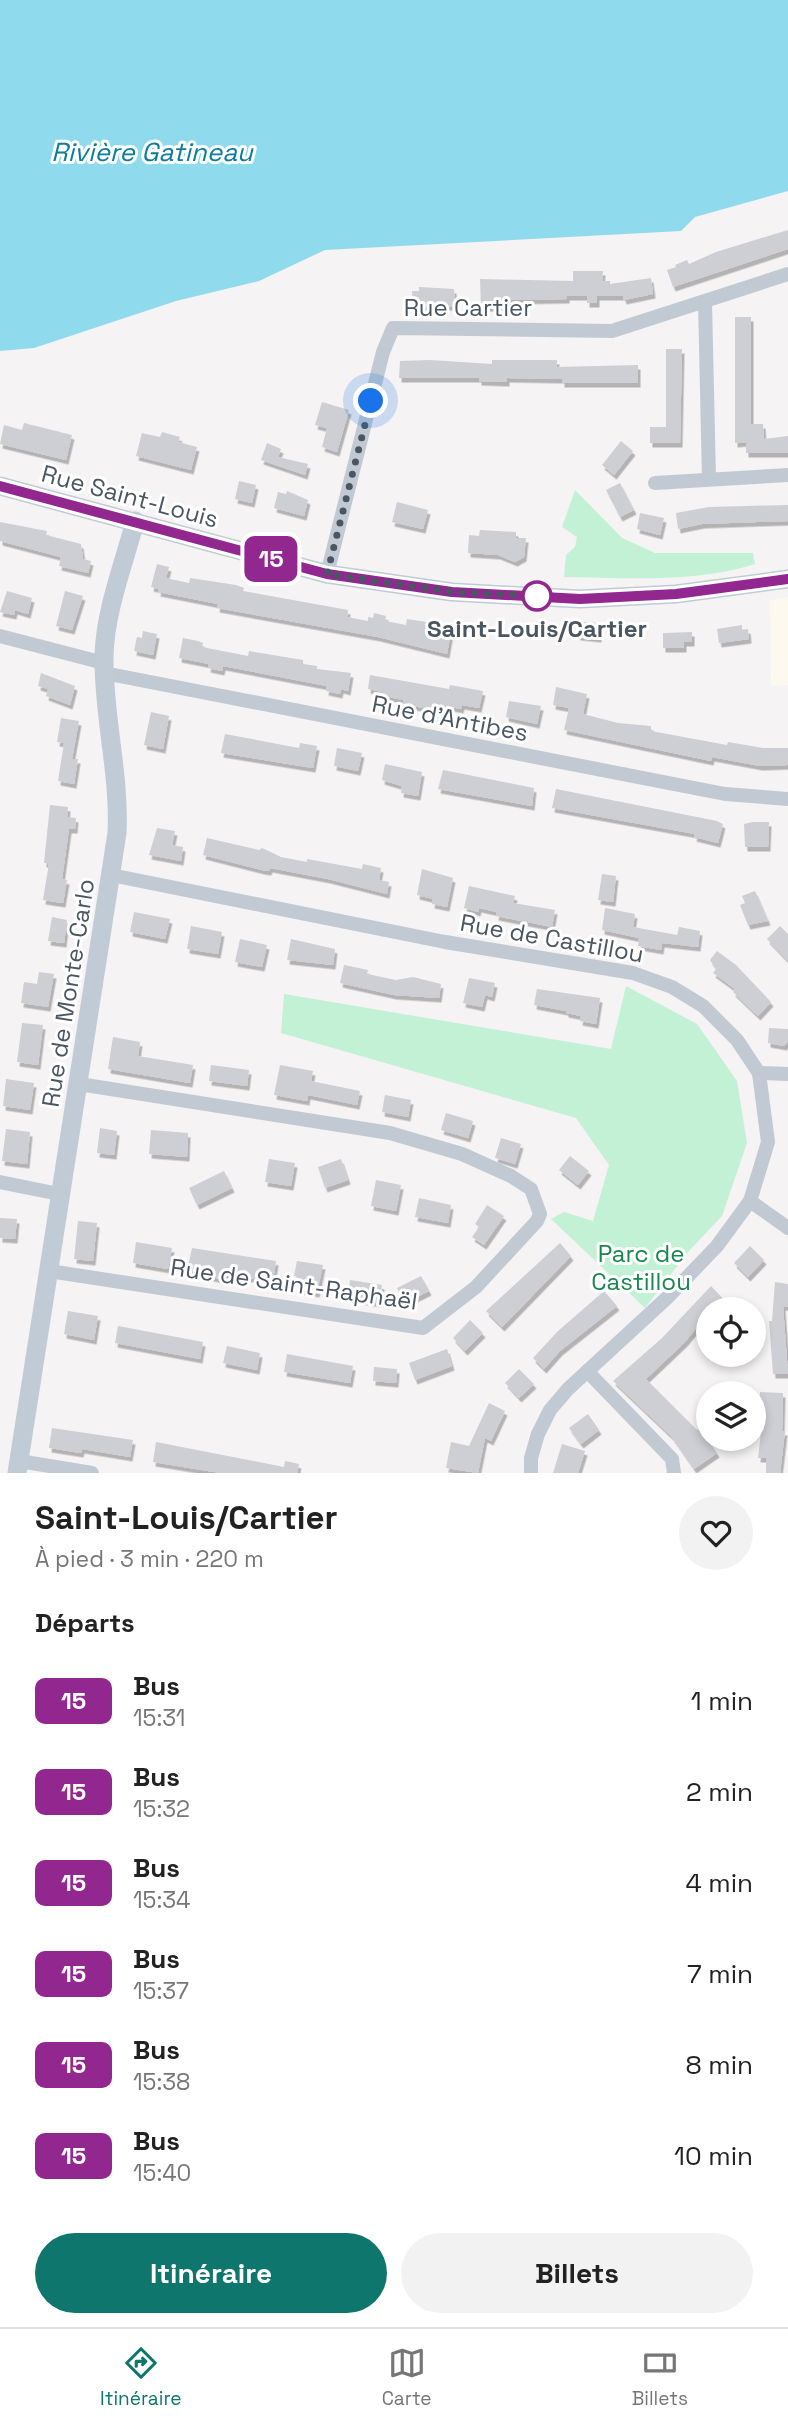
<!DOCTYPE html>
<html lang="fr">
<meta charset="utf-8">
<style>
body{margin:0;font-family:"Space Grotesk",sans-serif;background:#f2f2f2;color:#222;height:100vh;display:flex;flex-direction:column;font-size:26px;white-space:nowrap}
*{box-sizing:border-box;margin:0}
p{font-size:23px;color:#767676}
.icon{flex:none;width:38px;height:38px;fill:none;stroke:currentColor;stroke-width:2;stroke-linecap:round;stroke-linejoin:round}
.map{position:relative;height:1473px;overflow:hidden}
.side{display:flex;flex-direction:column;background:#fff;flex:1}
.side>*{flex:none}
.badge{padding:0 14px;border-radius:10px;font-size:24px;line-height:46px}
.buttons{position:absolute;left:696px;top:1297px;display:grid;gap:14px}
.buttons a{display:grid;place-items:center;width:70px;height:70px;border-radius:50%;background:#fff;box-shadow:0 4px 10px #0003;font-size:35px}
.you{position:absolute;width:35px;height:35px;margin:-18px;border:5px solid #fff;border-radius:50%;background:#1a73e8;box-shadow:0 0 0 10px #1a73e833}
.map>.badge{position:absolute;translate:-50% -50%;box-shadow:0 0 0 4px #fff}
h2{padding:0 35px;font-size:26px;line-height:63px}
.round{display:grid;place-items:center;flex:none;width:74px;height:74px;border-radius:37px;background:#f2f2f2}
.overview{display:flex;align-items:center;justify-content:space-between;height:119px;padding:0 35px}
h1{font-size:33px;font-weight:700;line-height:52px}
.cta{display:flex;gap:14px;margin-top:auto;padding:14px 35px}
.cta a{flex:1;height:80px;border-radius:42px;background:#0f766e;color:#fff;font-size:28px;font-weight:700;line-height:80px;text-align:center}
.cta a+a{background:#f2f2f2;color:#222}
ul{padding:0;list-style:none}
li{display:flex;align-items:center;gap:21px;height:91px;padding:0 35px}
li div{flex:1}
li b{display:block;font-size:26px}
li em{font-style:normal}
li .badge{min-width:77px;font-weight:700;text-align:center}
.dock{display:flex;justify-content:space-around;align-items:center;height:98px;border-top:2px solid #e0e0e0;background:#fff;font-size:19px;color:#767676}
.dock a{display:grid;justify-items:center;gap:4px}
.dock .active{color:#0f766e}
.map>svg:first-child{display:block}
.commercial{fill:#fdf9ef}
.green{fill:#c3f1d5}
.water{fill:#90daee}
.building{fill:#cdcfd5;filter:url(#shadow)}
.lines{fill:none;stroke-linecap:round;stroke-linejoin:round}
.street{stroke:#c1cad2;stroke-width:14}
.secondary{stroke:#c1cbd6;stroke-width:19}
.line-casing{stroke:#fff;stroke-width:16}
.line{stroke:#922790;stroke-width:10}
.walk{stroke:#4a5661;stroke-width:7;stroke-dasharray:0 12.6}
.stop-dot{fill:#fff;stroke:#922790;stroke-width:3.5}
.labels{text-anchor:middle;dominant-baseline:central;stroke-width:6;stroke-linejoin:round;paint-order:stroke}
.street-label{font-size:24px;fill:#4a5661;stroke:#fff}
.stop-label{font-size:24px;font-weight:bold;fill:#4a5661;stroke:#fff}
.park-label{font-size:24px;fill:#17864f;stroke:#fff}
.water-label{font-size:26px;font-style:italic;fill:#0c7c9b;stroke:#fff}
</style>
<div class="map">
<svg width="788" height="1473" viewBox="0 0 788 1473">
<defs>
<filter id="shadow"><feDropShadow dx="2.5" dy="4.5" stdDeviation="0" flood-color="#0004"/></filter>
</defs>
<rect width="100%" height="100%" fill="#f5f3f3"/>
<!-- commercial -->
<path class="commercial" d="M788 597V685L771 686 770 600Z"/>
<!-- green -->
<g class="green">
<path d="M575 490 622 538 655 553H753L755 564C696 583 626 578 564 577L566 555 575 547 577 537 562 527Z"/>
<path d="M626 986 697 1024 737 1081 747 1143 722 1216 687 1253 645 1308 551 1219 564 1212 593 1221 609 1165 576 1118 281 1033 284 994 611 1049Z"/>
</g>
<!-- water -->
<path class="water" d="M0 0H788V191L695 217 681 231 325 250 259 281 176 301 34 348 0 351Z"/>
<!-- building -->
<g class="building">
<path d="M788 230V249L673 287 667 270 676 267 675 265 687 260 689 264 716 252Z"/>
<path d="M573 271H603L602 281H610V284L651 278 653 294 624 300 623 296H597V303H587V296H567V299L511 300V307H481L480 279 573 281Z"/>
<path d="M419 287 454 289 455 306 413 307 412 291H419Z"/>
<path d="M735 317H751V424H763L764 439 788 436V453H746V442L735 443Z"/>
<path d="M666 349H682L680 443H650V427H666Z"/>
<path d="M430 360 492 364V360H557V367L638 365V383H562V379L507 378V382L479 381V378H399L400 361Z"/>
<path d="M322 402 349 410 337 452 322 447 327 428 315 425Z"/>
<path d="M24 423 72 435 66 460 0 444 4 425 22 430Z"/>
<path d="M162 432 180 437 178 442 197 447 191 470 136 456 142 433 160 437Z"/>
<path d="M621 441 633 451 614 475 602 465Z"/>
<path d="M267 443 281 449 278 457 308 464 305 475 261 460Z"/>
<path d="M239 481 256 485 252 503 235 499Z"/>
<path d="M620 483 634 510 620 517 606 490Z"/>
<path d="M287 491 308 500 304 516 274 508 278 492 286 494Z"/>
<path d="M397 502 428 510 423 529 392 522Z"/>
<path d="M788 505V521L702 524 678 529 676 513 709 507Z"/>
<path d="M640 513 664 518 660 535 637 529Z"/>
<path d="M0 522 47 531 46 535 81 544 83 559 91 561 88 573 59 566 61 557 0 541Z"/>
<path d="M480 530 516 532V538H526L524 557 515 562 498 555 468 553 469 535 479 536Z"/>
<path d="M157 564 169 567 166 578 189 583 190 578 236 585 244 588 243 591 348 610 347 617 368 621V617L373 618 374 613 386 616 385 621 406 625 407 619 447 625 446 630 451 631 447 654 378 637 217 608 218 604 158 592 159 589 151 587Z"/>
<path d="M7 591 32 598 28 614 15 610 14 615 0 612Z"/>
<path d="M65 591 83 596 72 630 56 626Z"/>
<path d="M583 622 600 623 599 638 578 636V627H583Z"/>
<path d="M742 625V630L748 629 749 639 719 643 717 629Z"/>
<path d="M143 631 157 634 153 655 134 651 137 637 142 638Z"/>
<path d="M692 632V642H684V648H663V633Z"/>
<path d="M183 638 198 641 203 643 202 647 248 656 249 651 303 660V664L317 666V669L351 673 348 691 341 689 340 694 326 691 327 686 223 666 222 671 208 668 209 664 179 658Z"/>
<path d="M41 673 75 686 70 705 46 696 48 689 38 686Z"/>
<path d="M370 675 449 689 450 685 483 691 479 708 462 705 461 709 435 704 434 710 403 704 404 700 377 695 378 691 368 689Z"/>
<path d="M556 687 587 694 583 714 618 723 651 726V731L727 745 728 742 763 748H788V765L760 766 712 757 711 761 564 730 569 708 553 705Z"/>
<path d="M509 701 541 706 537 724 506 717Z"/>
<path d="M151 712 169 716 163 749 144 745Z"/>
<path d="M61 718 79 721 72 759H78L74 784 58 781 64 743 57 742Z"/>
<path d="M225 734 299 748 300 743 317 746 313 768 221 753Z"/>
<path d="M337 748 362 753 358 771 334 766Z"/>
<path d="M385 764 422 772 418 796 401 793 402 786 382 780Z"/>
<path d="M443 770 534 788 532 806 438 789Z"/>
<path d="M556 789 717 821 723 824 718 843 694 837 695 834 552 808Z"/>
<path d="M50 805 68 807 67 817 76 818 75 829H69L62 879 67 880 63 903 43 900 49 863H44Z"/>
<path d="M753 822H769L768 847H745L744 824Z"/>
<path d="M157 828 175 831 172 845 183 847 181 861 149 855Z"/>
<path d="M207 838 259 850 262 848 281 857 307 862V859L362 869 363 864 381 868 379 880 389 882 387 894 328 879 270 868 269 871 262 870 203 855Z"/>
<path d="M422 869 453 878 447 907 432 904 433 899 417 895Z"/>
<path d="M602 874 616 876 613 902 598 900Z"/>
<path d="M469 886 515 896 513 903 555 910 552 927 496 916 497 912 479 908 478 912 464 908Z"/>
<path d="M755 891 768 921 748 925 740 905 745 903 742 896Z"/>
<path d="M605 908 635 914 633 927 677 935 679 927 700 931 698 947 662 943 661 950 638 946 639 938 602 930Z"/>
<path d="M134 912 170 919 165 939 130 932Z"/>
<path d="M52 917 67 920 64 943 48 941Z"/>
<path d="M191 926 222 932 218 954 187 949Z"/>
<path d="M780 926 788 934V961L767 939Z"/>
<path d="M240 939 267 945 262 967 235 962Z"/>
<path d="M291 939 335 949 333 965 287 960Z"/>
<path d="M717 951 736 965 771 1002 758 1016 733 992 735 989 713 973 716 969 710 960Z"/>
<path d="M344 965 368 970 367 974 396 980 413 977 441 984 439 998 394 995 340 983Z"/>
<path d="M39 972 54 974 48 1007 21 1003 24 982 37 984Z"/>
<path d="M469 978 495 983 492 997 485 995 482 1007 463 1003Z"/>
<path d="M537 989 600 998 596 1024 580 1021 581 1016 566 1013V1011L534 1005Z"/>
<path d="M22 1023 43 1025 38 1065 17 1062Z"/>
<path d="M769 1028 788 1029V1041L784 1046 768 1043Z"/>
<path d="M113 1037 140 1042 138 1056 193 1065 190 1083 108 1069Z"/>
<path d="M211 1065 249 1070 247 1086 209 1081Z"/>
<path d="M280 1065 313 1071 311 1081 360 1091 357 1105 308 1095 307 1101 274 1095Z"/>
<path d="M6 1079 34 1083 30 1110 3 1106Z"/>
<path d="M385 1095 411 1100 408 1117 382 1112Z"/>
<path d="M446 1113 473 1121 468 1138 441 1130Z"/>
<path d="M100 1128 117 1131 114 1155 97 1153Z"/>
<path d="M6 1129 30 1132 27 1164 2 1161Z"/>
<path d="M151 1130 188 1133 187 1157 149 1154Z"/>
<path d="M501 1138 521 1144 515 1164 495 1158Z"/>
<path d="M570 1156 589 1171 578 1185 559 1170Z"/>
<path d="M269 1159 295 1163 291 1186 265 1182Z"/>
<path d="M341 1159 348 1180 325 1188 318 1167Z"/>
<path d="M224 1171 232 1188 197 1205 189 1188Z"/>
<path d="M376 1180 401 1185 396 1211 371 1206Z"/>
<path d="M419 1198 451 1205 448 1223 415 1217Z"/>
<path d="M487 1205 504 1216 484 1245 472 1237 479 1227 475 1224Z"/>
<path d="M0 1218 17 1219 15 1239 0 1238Z"/>
<path d="M78 1221 97 1223 93 1261 74 1259Z"/>
<path d="M136 1242 172 1248 168 1269 133 1263Z"/>
<path d="M560 1243 571 1256 502 1327 486 1311Z"/>
<path d="M750 1246 764 1260 748 1277 734 1263Z"/>
<path d="M192 1248 276 1261 273 1281 222 1274 221 1279 187 1272Z"/>
<path d="M297 1261 323 1265 317 1293 299 1290 301 1278 294 1276Z"/>
<path d="M421 1276 429 1291 405 1303 397 1288Z"/>
<path d="M350 1280 382 1285 379 1303 348 1298Z"/>
<path d="M775 1282 788 1284V1307L783 1306 788 1374H773L769 1321H772Z"/>
<path d="M711 1286 733 1309H709V1313L685 1342 646 1379 697 1430 699 1428 717 1453 694 1469 671 1436 613 1381 662 1338Z"/>
<path d="M604 1291 617 1306 560 1351 544 1369 533 1358 558 1331Z"/>
<path d="M68 1311 98 1316 94 1340 64 1334Z"/>
<path d="M470 1320 483 1333 465 1351 453 1338Z"/>
<path d="M118 1326 203 1342 200 1359 115 1343Z"/>
<path d="M227 1346 260 1353 257 1370 223 1363Z"/>
<path d="M447 1349 452 1366 415 1380 409 1363Z"/>
<path d="M287 1354 353 1366 350 1383 284 1372Z"/>
<path d="M374 1367 397 1369 396 1383 373 1381Z"/>
<path d="M519 1369 534 1384 519 1398 505 1383Z"/>
<path d="M760 1392 783 1393 782 1431H785L780 1473H766V1458H758L762 1423H759Z"/>
<path d="M489 1403 505 1411 491 1441 485 1438 478 1473 446 1468 451 1442 469 1446Z"/>
<path d="M588 1414 599 1430 581 1444 569 1428Z"/>
<path d="M52 1428 133 1440 130 1457 82 1449 81 1453 49 1448Z"/>
<path d="M156 1442 284 1467 285 1461 299 1464 297 1473H220L153 1462Z"/>
<path d="M562 1444 585 1451 578 1473H553Z"/>
</g>
<g class="lines">
<!-- street -->
<g class="street">
<path d="M705 302 709 479"/>
<path d="M655 483 788 475"/>
<path d="M327 574 383 352 393 328 612 331 788 274"/>
<path d="M0 636 104 663"/>
<path d="M104 673 725 794 788 799"/>
<path d="M111 875 445 942 633 973 672 987 703 1006 737 1040 759 1073 768 1142 750 1201 717 1246 669 1296 568 1389 550 1410 538 1434 531 1458V1473"/>
<path d="M759 1073 788 1074"/>
<path d="M0 1182 59 1194"/>
<path d="M750 1201 788 1228"/>
<path d="M49 1271 423 1328 476 1287 537 1221 540 1214 531 1189 511 1176 462 1154 390 1133 79 1084"/>
<path d="M587 1371 672 1459 674 1473"/>
<path d="M19 1461 92 1473"/>
</g>
<!-- secondary -->
<g class="secondary">
<path d="M0 486 327 574 452 592 580 599 676 594 788 579"/>
<path d="M17 1473 117 833C120 774 103 715 104 656 105 611 124 564 135 521"/>
</g>
</g>
<g class="lines">
<defs>
<path id="line" d="M0 486 327 574 452 592 580 599 676 594 788 579"/>
</defs>
<!-- line casing -->
<use href="#line" class="line-casing"/>
<!-- line -->
<use href="#line" class="line"/>
<!-- walk -->
<path class="walk" d="M371 401 327 574 452 592 537 596"/>
</g>
<!-- markers -->
<circle class="stop-dot" cx="537" cy="596" r="14"/>
<g class="labels">
<!-- street labels -->
<g class="street-label">
<text x="468" y="307">Rue Cartier</text>
<text transform="translate(130 496) rotate(15)">Rue Saint-Louis</text>
<text transform="translate(450 718) rotate(11)">Rue d'Antibes</text>
<text transform="translate(552 938) rotate(10)">Rue de Castillou</text>
<text transform="translate(68 993) rotate(-81)">Rue de Monte-Carlo</text>
<text transform="translate(294 1284) rotate(8)">Rue de Saint-Raphaël</text>
</g>
<!-- stop labels -->
<g class="stop-label">
<text x="537" y="628">Saint-Louis/Cartier</text>
</g>
<!-- park labels -->
<g class="park-label">
<text x="641" y="1253">Parc de<tspan x="641" dy="28">Castillou</tspan></text>
</g>
<!-- water labels -->
<g class="water-label">
<text x="152" y="152">Rivière Gatineau</text>
</g>
</g>
</svg>
<div class="buttons">
<a><svg class="icon" aria-label="locate" viewBox="0 0 24 24"><circle cx="12" cy="12" r="6"/><path d="M12 2v4M12 18v4M2 12h4M18 12h4"/></svg></a>
<a><svg class="icon" aria-label="layers" viewBox="0 0 24 24"><path d="M12 4l9 5-9 5-9-5zM3 14l9 5 9-5"/></svg></a>
</div>
<div class="you" style="left:371px;top:401px"></div>
<b class="badge" style="left:271px;top:559px;background:#922790;color:#fff">15</b>
</div>
<section class="side">
<div class="overview"><div><h1>Saint-Louis/Cartier</h1><p>À pied · 3 min · 220 m</p></div><a class="round"><svg class="icon" aria-label="heart" viewBox="0 0 24 24"><path d="M12 20l-8-8c-3-5 5-10 8-4 3-6 11-1 8 4z"/></svg></a></div>
<h2>Départs</h2>
<ul>
<li><span class="badge" style="background:#922790;color:#fff">15</span><div><b>Bus</b><p>15:31</p></div><em>1 min</em></li>
<li><span class="badge" style="background:#922790;color:#fff">15</span><div><b>Bus</b><p>15:32</p></div><em>2 min</em></li>
<li><span class="badge" style="background:#922790;color:#fff">15</span><div><b>Bus</b><p>15:34</p></div><em>4 min</em></li>
<li><span class="badge" style="background:#922790;color:#fff">15</span><div><b>Bus</b><p>15:37</p></div><em>7 min</em></li>
<li><span class="badge" style="background:#922790;color:#fff">15</span><div><b>Bus</b><p>15:38</p></div><em>8 min</em></li>
<li><span class="badge" style="background:#922790;color:#fff">15</span><div><b>Bus</b><p>15:40</p></div><em>10 min</em></li>
</ul>
<div class="cta"><a>Itinéraire</a><a>Billets</a></div>
</section>
<nav class="dock">
<a class="active"><svg class="icon" aria-label="directions" viewBox="0 0 24 24"><path d="M12 3l9 9-9 9-9-9zM9 14v-3h6M13 9l2 2-2 2"/></svg>Itinéraire</a>
<a><svg class="icon" aria-label="map" viewBox="0 0 24 24"><path d="M3 6l6-2 6 2 6-2v14l-6 2-6-2-6 2zM9 4v14M15 6v14"/></svg>Carte</a>
<a><svg class="icon" aria-label="tickets" viewBox="0 0 24 24"><path d="M3 7h18v10H3zM15 7v10"/></svg>Billets</a>
</nav>
